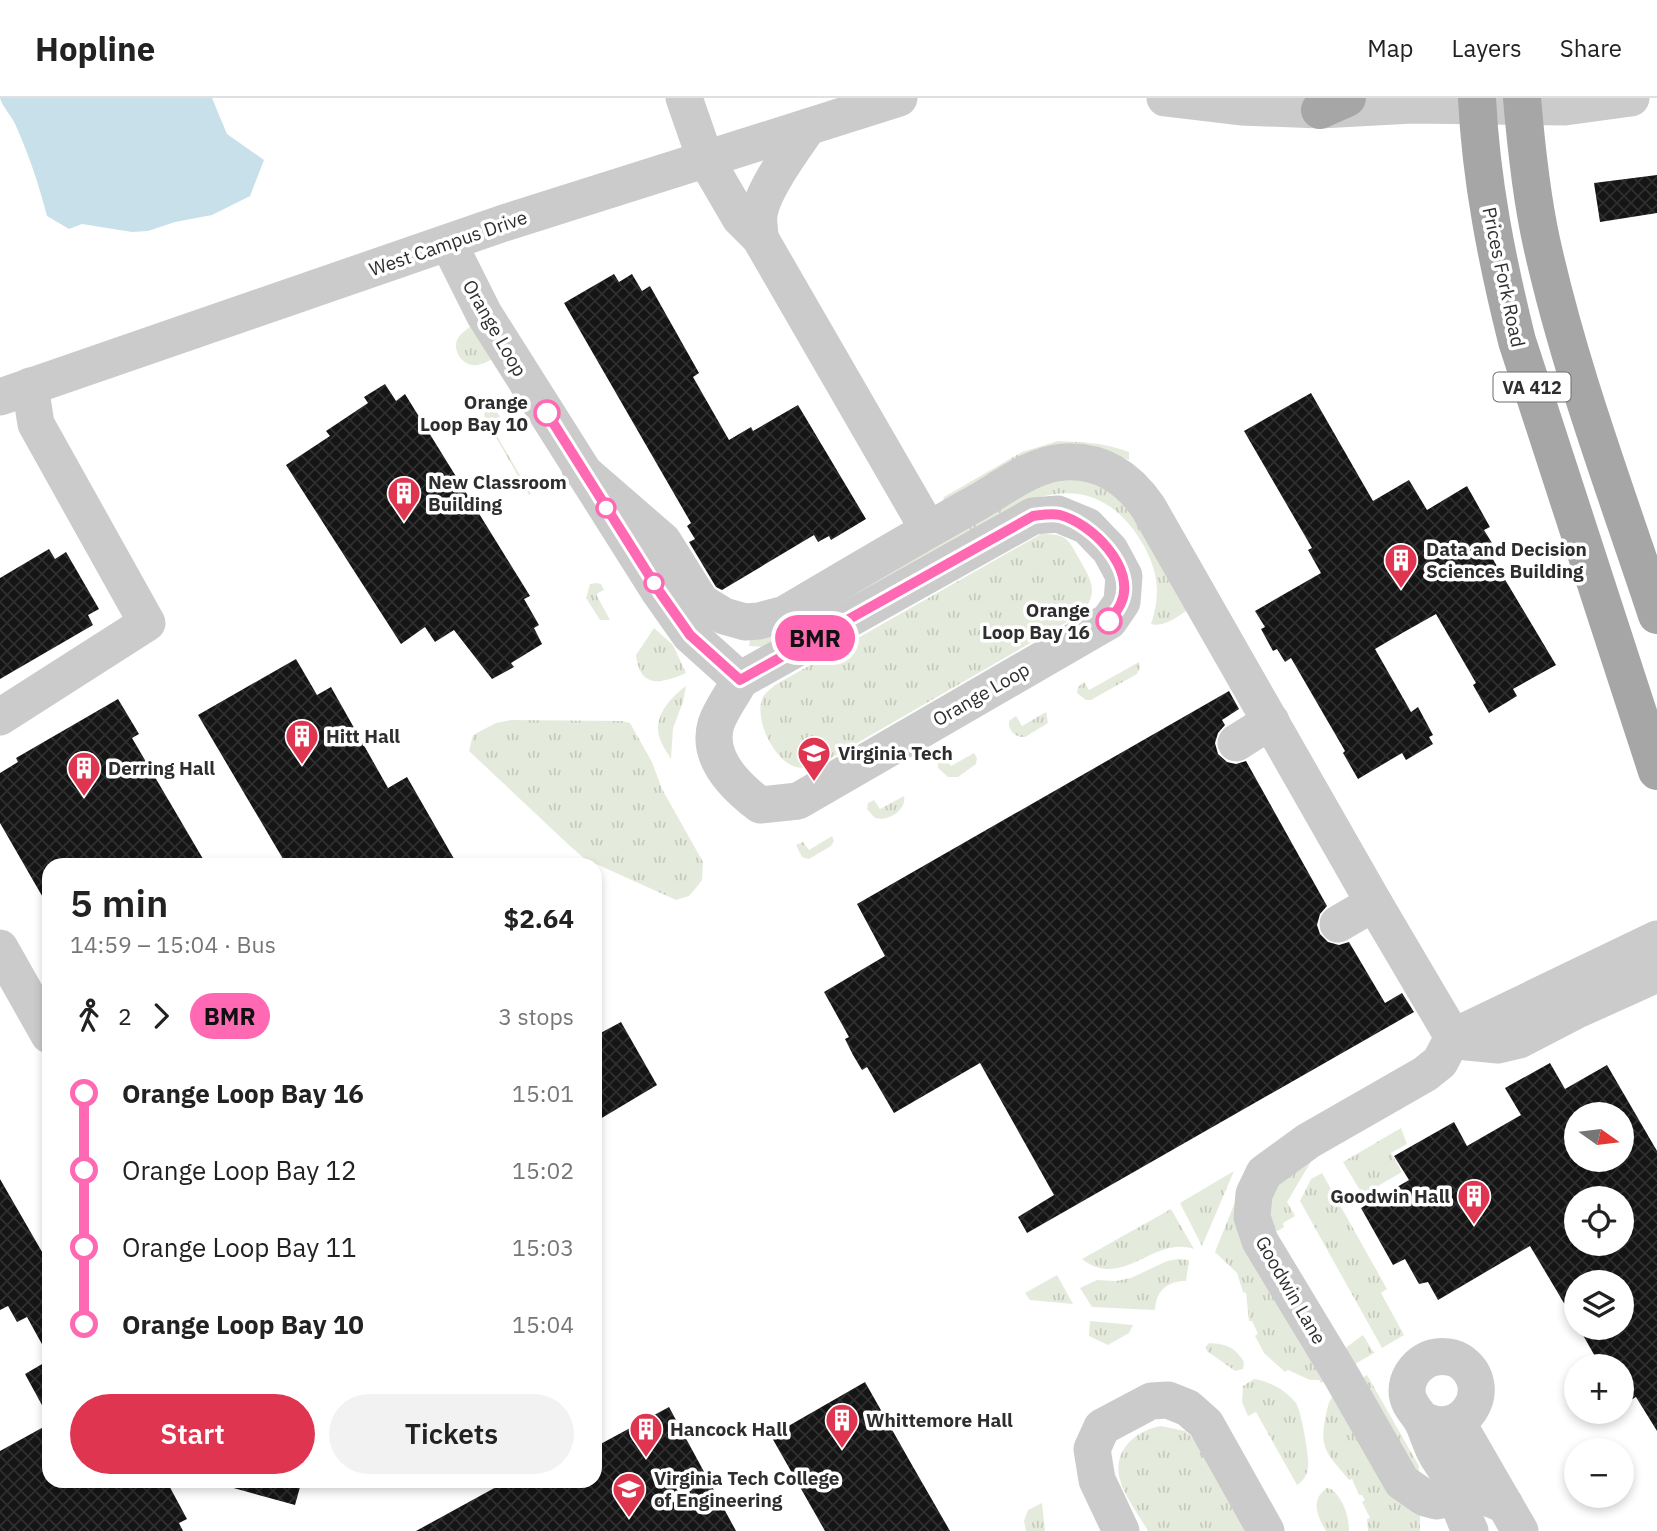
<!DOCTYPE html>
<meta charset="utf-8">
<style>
body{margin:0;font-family:"IBM Plex Sans",sans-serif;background:#f2f2f2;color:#222;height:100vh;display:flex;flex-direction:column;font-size:26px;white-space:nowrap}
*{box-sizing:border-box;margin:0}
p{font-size:23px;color:#767676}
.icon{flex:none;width:38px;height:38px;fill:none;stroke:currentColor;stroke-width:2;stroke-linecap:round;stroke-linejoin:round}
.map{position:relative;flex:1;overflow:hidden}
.details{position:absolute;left:42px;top:760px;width:560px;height:630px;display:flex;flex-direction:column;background:#fff;border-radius:21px;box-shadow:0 4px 10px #0003}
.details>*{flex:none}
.badge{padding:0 14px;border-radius:23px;font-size:24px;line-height:46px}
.needle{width:46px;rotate:104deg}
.fabs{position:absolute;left:1564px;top:1004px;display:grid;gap:14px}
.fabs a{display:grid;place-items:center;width:70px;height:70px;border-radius:50%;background:#fff;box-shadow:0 4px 10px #0003;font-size:35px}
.map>.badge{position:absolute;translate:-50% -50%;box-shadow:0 0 0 4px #fff}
.legs{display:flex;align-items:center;gap:10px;height:77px;padding:0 28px;font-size:23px}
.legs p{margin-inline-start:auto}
.head{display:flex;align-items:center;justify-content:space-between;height:119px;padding:0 28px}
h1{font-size:38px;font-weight:600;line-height:52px}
.cta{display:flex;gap:14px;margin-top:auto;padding:14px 28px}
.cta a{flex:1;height:80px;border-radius:42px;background:#df3550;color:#fff;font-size:28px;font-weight:600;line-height:80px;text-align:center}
.cta a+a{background:#f2f2f2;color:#222}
ul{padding:0 28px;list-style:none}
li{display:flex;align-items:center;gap:24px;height:77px;font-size:26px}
li i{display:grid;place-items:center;width:10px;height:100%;margin:0 9px;background:currentColor}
li i::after{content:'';width:18px;height:18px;margin:-9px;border:5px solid;border-radius:50%;background:#fff}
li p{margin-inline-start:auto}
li:first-child i{background:linear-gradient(#0000 50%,currentColor 0)}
li:last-child i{background:linear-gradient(currentColor 50%,#0000 0)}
header{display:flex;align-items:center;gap:42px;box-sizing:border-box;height:98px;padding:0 35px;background:#fff;border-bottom:2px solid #e0e0e0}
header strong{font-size:33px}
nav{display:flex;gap:38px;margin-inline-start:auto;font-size:24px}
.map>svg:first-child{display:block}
.grass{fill:url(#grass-tufts)}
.water{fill:#c8e0ea}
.building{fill:url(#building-cross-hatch);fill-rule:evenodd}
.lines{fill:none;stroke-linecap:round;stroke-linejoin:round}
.minor{stroke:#cbcbcb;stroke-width:37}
.major{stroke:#a6a6a6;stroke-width:38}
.line-1-casing{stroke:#fff;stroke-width:16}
.line-1{stroke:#ff69b4;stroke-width:10}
.stop-1-dot{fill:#fff;stroke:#ff69b4;stroke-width:3.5}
.labels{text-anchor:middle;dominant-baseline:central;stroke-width:7;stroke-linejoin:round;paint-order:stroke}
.shield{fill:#fff;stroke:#6d6d6d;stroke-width:2}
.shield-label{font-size:18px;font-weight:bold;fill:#2e2e2e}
.street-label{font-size:19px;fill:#2e2e2e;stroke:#fff}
.stop-label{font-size:19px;font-weight:bold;fill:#2e2e2e;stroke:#fff;text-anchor:end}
.poi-label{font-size:19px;font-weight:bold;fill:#2e2e2e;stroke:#fff;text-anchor:start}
</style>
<header>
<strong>Hopline</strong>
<nav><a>Map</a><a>Layers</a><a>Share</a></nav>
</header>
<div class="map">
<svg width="1657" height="1433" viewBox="0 0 1657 1433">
<defs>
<pattern id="grass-tufts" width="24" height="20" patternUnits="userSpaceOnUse" patternTransform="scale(1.75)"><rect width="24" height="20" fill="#e5ebdc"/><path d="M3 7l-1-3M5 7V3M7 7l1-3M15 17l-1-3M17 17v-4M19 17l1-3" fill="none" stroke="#c5cabd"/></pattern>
<pattern id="building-cross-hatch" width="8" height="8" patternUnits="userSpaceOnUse" patternTransform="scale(1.75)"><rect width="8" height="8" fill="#151515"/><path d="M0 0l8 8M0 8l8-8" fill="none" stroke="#2f2f2f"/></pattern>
</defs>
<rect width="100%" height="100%" fill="#fff"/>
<!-- grass -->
<g class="grass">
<path d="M473 226 494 260C487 264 480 268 473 267 461 266 453 252 457 242 460 235 468 231 473 226Z"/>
<path d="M489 310 496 312 500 319 490 326 531 396 529 397 485 320 484 316Z"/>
<path d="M1058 343C1083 344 1106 345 1129 354V362L1106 352 1084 348 942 406 944 399 1022 354Z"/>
<path d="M1065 377 1113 388 1193 509C1180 516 1166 530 1151 526 1161 497 1158 474 1144 448 1120 406 1086 385 1037 400L772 549 749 548 751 534 1040 387Z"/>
<path d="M1041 436C1048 436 1057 436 1063 439 1070 443 1073 450 1077 457 1090 480 1102 495 1079 517L819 667C812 668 803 671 796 669 774 663 753 620 763 599 765 595 771 591 775 587Z"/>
<path d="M596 485 601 486 604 492 596 496 610 522H600L586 500 590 486Z"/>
<path d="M654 530 673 547 686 575C661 586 640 591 636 557Z"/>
<path d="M1139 564 1140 569 1137 576 1091 602H1086L1077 595 1078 589 1084 584 1089 592Z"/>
<path d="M686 588 683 604 673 630 671 661C668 655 662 648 660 641 652 619 670 600 686 588Z"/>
<path d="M1046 614 1048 625 1025 639C1015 640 1008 632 1009 623L1016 618 1022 628Z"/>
<path d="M511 622 622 623 630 625 652 664 662 691 703 764 702 782 696 790 689 798 676 802 585 761 570 748 469 653 473 637 496 625Z"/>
<path d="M974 655 977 660 976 666 958 679H948L938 670V665L946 660 951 668Z"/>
<path d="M904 698C907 712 888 724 875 720L867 711 868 705 874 702 880 711Z"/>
<path d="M832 738 834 743 831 748 809 761 802 759 796 747 803 744 809 752Z"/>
<path d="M1401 1030 1407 1046 1391 1055 1402 1074 1371 1092 1372 1095 1364 1099 1343 1064Z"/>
<path d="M1312 1062 1287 1104 1295 1118 1283 1125 1284 1129 1278 1133 1274 1132C1255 1096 1286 1080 1312 1062Z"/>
<path d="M1234 1073 1202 1148 1180 1105Z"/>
<path d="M1247 1074 1327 1282 1321 1285 1319 1282H1310L1288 1272 1285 1274 1264 1255 1255 1238 1258 1236 1252 1223H1249L1246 1195 1243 1194 1237 1175 1215 1154Z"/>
<path d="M1322 1075 1387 1191 1381 1195 1404 1237 1382 1250 1300 1103 1311 1081Z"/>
<path d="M1171 1111 1194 1151C1153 1137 1123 1193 1082 1161Z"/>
<path d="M1178 1161 1189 1162 1186 1183C1167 1183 1156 1193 1155 1212L1092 1209 1080 1190 1097 1182 1116 1183 1131 1180 1167 1163Z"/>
<path d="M1057 1177 1073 1206 1030 1202 1025 1195Z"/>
<path d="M1090 1223 1133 1227 1129 1235 1108 1247 1089 1238Z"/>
<path d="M1363 1237 1374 1255 1350 1269 1344 1251Z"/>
<path d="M1209 1245C1226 1246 1235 1249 1244 1264L1243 1271 1235 1273 1207 1253 1206 1249Z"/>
<path d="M1367 1277 1419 1368 1418 1382 1358 1283Z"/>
<path d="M1254 1281C1269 1283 1286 1292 1296 1305 1301 1312 1310 1362 1308 1369 1307 1378 1303 1383 1297 1387L1256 1314 1248 1318 1242 1304 1243 1288Z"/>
<path d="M1335 1297 1420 1411V1433H1368L1367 1421 1370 1420 1362 1404 1365 1402 1362 1397H1359L1352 1381 1349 1382C1328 1356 1318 1352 1326 1317 1328 1309 1328 1302 1335 1297Z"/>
<path d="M1161 1328 1185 1333 1194 1341 1248 1433H1148C1139 1417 1123 1397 1119 1378 1114 1351 1137 1332 1161 1328Z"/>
<path d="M1327 1390 1331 1391C1343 1400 1349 1418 1349 1433H1326C1317 1419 1310 1401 1327 1390Z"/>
<path d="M1042 1405 1045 1433H1026L1024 1423 1028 1412Z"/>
</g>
<!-- water -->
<path class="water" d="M0 0H212L227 36 264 62 250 98 212 117 175 124 148 133 132 134 82 126 69 131 47 118C39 87 29 57 16 28 12 18 3 10 0 0Z"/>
<!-- building -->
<g class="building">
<path d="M1657 77V115L1600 124 1594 85Z"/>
<path d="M614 176 619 184 632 176 642 193 650 188 699 275 693 279 729 342 751 329 753 333 798 307 866 421 831 442 829 438 818 444 814 437 722 492 716 489 689 444 695 441 687 428 691 425 564 205Z"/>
<path d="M385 286 396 303 405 296 530 498 524 501 539 527 534 530 542 546 511 565 514 569 492 581 454 532 435 544 425 529 401 546 286 367 330 338 326 333 368 305 364 299Z"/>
<path d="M1311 295 1373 403 1409 382 1427 412 1467 388 1490 429 1484 432 1492 445 1485 448 1556 567 1513 591 1517 598 1489 615 1473 587 1476 585 1436 516 1404 534 1375 551 1411 614 1418 609 1433 637 1429 639 1433 646 1406 662 1402 655 1358 681 1343 655 1345 653 1291 560 1285 564 1277 551 1273 553 1261 531 1265 529 1255 513 1321 475 1308 452 1312 450 1244 333Z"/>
<path d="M49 451 55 461 66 454 99 511 88 517 93 527 0 581V480Z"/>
<path d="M296 561 317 597 331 589 388 690 407 679 457 766H286L198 617Z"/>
<path d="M1229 593 1239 611 1222 622 1225 627 1218 635 1215 645 1218 656 1227 664 1236 666 1246 663 1327 808 1320 816 1317 827 1320 836 1328 844 1339 847 1349 844 1385 905 1402 895 1414 914 1027 1135 1018 1119 1054 1097 980 965 894 1015 867 969 862 972 853 957 845 941 849 939 824 894 885 858 857 806Z"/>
<path d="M118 601 139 636 132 640 206 766H49V810L0 725V675L18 664 16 660Z"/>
<path d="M621 924 657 987 595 1024V938Z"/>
<path d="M1550 965 1565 991 1607 967 1657 1053V1333L1636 1299 1622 1307V1269H1601L1579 1230H1622V1185H1577V1227L1530 1148 1438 1202 1428 1184 1419 1186 1405 1161 1393 1167 1361 1110 1409 1082 1394 1058 1454 1024 1467 1048 1521 1017 1505 990ZM1577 1017H1622V1062H1577ZM1577 1101H1622V1146H1577Z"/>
<path d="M0 1081 49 1166V1259L27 1219 17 1224 8 1208 0 1212Z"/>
<path d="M49 1262V1320L25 1276Z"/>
<path d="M865 1284 912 1367 950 1433H825L771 1338Z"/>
<path d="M669 1309 736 1433H416L509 1382H595V1349Z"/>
<path d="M49 1326V1382H166L187 1421 179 1425 183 1433H0V1353Z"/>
<path d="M231 1382H302L295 1407 230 1389Z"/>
</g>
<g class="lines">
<!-- minor -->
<g class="minor">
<path d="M684 0 705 60 740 120 760 140 928 431"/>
<path d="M1165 0 1241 9 1320 12 1412 7 1565 9 1631 0"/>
<path d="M760 140C760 133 758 124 759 117 762 92 794 50 808 29"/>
<path d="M449 146 484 216 659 493 690 537 740 582"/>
<path d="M0 299 504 125 899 0"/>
<path d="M580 371 663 443 701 504 724 518 745 524 759 523 785 516C849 478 913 440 978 404 1004 389 1033 366 1064 364 1102 362 1128 380 1148 409L1374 805 1453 939 1467 944 1498 947 1519 942 1575 913 1657 876"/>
<path d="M1058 416 1087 428 1110 452 1124 478 1122 504 1109 523 798 703 760 707C736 689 706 660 716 626 721 611 733 596 740 582L1033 418Z"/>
<path d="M0 619 147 525 36 326 30 288"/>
<path d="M1236 645 1271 623"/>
<path d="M1338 826 1374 805"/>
<path d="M0 850 49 937"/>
<path d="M1453 939 1440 964 1425 976 1308 1043 1264 1075 1254 1096 1252 1119 1260 1143 1342 1279 1402 1384 1425 1400 1436 1403 1465 1398H1483L1505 1407"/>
<path d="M1453 939 1657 841"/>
<path d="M1420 1320C1463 1346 1498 1289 1460 1263 1450 1257 1435 1257 1425 1263 1415 1269 1407 1280 1407 1293 1407 1305 1415 1312 1421 1321 1427 1332 1430 1345 1436 1356 1441 1365 1448 1373 1452 1383 1458 1400 1462 1417 1470 1433"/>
<path d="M1457 1324 1520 1433"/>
<path d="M1121 1433 1097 1382 1092 1351 1102 1329 1151 1303 1168 1302 1188 1310 1206 1326 1266 1433"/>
</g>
<!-- major -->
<g class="major">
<path d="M1477 0C1481 83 1497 163 1517 243L1657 673"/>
<path d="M1522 0C1526 47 1531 96 1541 142 1569 270 1616 393 1657 517"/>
<path d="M1320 12 1347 0"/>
</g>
</g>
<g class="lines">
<defs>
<path id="line-1" d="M547 315 659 493 690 537 740 582 1033 418C1041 417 1052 415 1060 417 1091 425 1137 470 1121 505 1119 511 1113 517 1109 523"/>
</defs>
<!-- line-1 casing -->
<use href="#line-1" class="line-1-casing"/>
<!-- line-1 -->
<use href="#line-1" class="line-1"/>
</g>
<!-- icons -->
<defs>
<symbol id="building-pin" viewBox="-11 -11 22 30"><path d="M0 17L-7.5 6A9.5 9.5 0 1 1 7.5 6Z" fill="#df3550" stroke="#fff"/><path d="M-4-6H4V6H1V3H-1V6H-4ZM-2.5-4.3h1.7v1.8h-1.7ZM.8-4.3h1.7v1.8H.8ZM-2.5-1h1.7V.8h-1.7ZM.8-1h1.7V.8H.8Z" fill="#fff"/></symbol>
<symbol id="university-pin" viewBox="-11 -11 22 30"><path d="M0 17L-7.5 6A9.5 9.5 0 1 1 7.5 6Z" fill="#df3550" stroke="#fff"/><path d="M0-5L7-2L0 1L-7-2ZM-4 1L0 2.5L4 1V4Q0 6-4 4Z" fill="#fff"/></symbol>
</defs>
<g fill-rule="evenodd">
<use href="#building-pin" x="385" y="376" width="38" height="52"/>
<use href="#building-pin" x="1382" y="443" width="38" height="52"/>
<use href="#building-pin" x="283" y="619" width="38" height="52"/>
<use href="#university-pin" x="795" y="636" width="38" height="52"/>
<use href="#building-pin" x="65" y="651" width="38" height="52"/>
<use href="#building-pin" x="1455" y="1079" width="38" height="52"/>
<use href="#building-pin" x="823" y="1303" width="38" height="52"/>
<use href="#building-pin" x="627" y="1312" width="38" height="52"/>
<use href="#university-pin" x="610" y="1372" width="38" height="52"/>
</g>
<!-- markers -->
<g class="stop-1-dot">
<circle cx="547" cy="315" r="12"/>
<circle cx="606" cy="410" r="9"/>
<circle cx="654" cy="485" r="9"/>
<circle cx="1109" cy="523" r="12"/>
</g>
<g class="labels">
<!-- shield labels -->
<rect class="shield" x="1493.5" y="274.5" width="77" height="29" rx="5"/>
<g class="shield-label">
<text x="1532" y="289">VA 412</text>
</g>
<!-- street labels -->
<g class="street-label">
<text transform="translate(448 145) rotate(-19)">West Campus Drive</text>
<text transform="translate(1504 179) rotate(78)">Prices Fork Road</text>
<text transform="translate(495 230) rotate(60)">Orange Loop</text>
<text transform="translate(981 596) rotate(-30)">Orange Loop</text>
<text transform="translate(1291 1192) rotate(60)">Goodwin Lane</text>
</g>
<!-- stop labels -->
<g class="stop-label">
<text x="528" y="304">Orange<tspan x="528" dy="22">Loop Bay 10</tspan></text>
<text x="1090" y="512">Orange<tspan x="1090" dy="22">Loop Bay 16</tspan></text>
</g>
<!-- poi labels -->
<g class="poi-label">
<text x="428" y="384">New Classroom<tspan x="428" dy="22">Building</tspan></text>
<text x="1426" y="451">Data and Decision<tspan x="1426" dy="22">Sciences Building</tspan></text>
<text x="326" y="638">Hitt Hall</text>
<text x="838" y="655">Virginia Tech</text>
<text x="108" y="670">Derring Hall</text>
<text x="1450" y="1098" text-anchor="end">Goodwin Hall</text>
<text x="866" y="1322">Whittemore Hall</text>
<text x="670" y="1331">Hancock Hall</text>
<text x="654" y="1380">Virginia Tech College<tspan x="654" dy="22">of Engineering</tspan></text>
</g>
</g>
</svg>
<div class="fabs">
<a><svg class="needle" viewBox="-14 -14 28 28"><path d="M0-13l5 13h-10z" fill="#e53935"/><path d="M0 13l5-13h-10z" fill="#767676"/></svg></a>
<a><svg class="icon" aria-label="locate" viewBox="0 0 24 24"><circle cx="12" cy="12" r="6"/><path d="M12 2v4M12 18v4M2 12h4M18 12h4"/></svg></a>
<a><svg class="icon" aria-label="layers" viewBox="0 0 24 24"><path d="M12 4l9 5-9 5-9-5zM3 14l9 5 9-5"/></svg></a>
<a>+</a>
<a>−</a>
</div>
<b class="badge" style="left:815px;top:540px;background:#ff69b4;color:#111">BMR</b>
<section class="details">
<div class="head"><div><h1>5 min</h1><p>14:59 – 15:04 · Bus</p></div><b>$2.64</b></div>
<div class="legs"><svg class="icon" aria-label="walk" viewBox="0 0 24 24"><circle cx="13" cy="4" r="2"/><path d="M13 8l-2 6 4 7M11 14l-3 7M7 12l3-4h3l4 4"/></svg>2<svg class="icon" aria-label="forward" viewBox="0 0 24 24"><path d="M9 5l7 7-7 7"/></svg><b class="badge" style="background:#ff69b4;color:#111">BMR</b><p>3 stops</p></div>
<ul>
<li><i style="color:#ff69b4"></i><b>Orange Loop Bay 16</b><p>15:01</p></li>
<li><i style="color:#ff69b4"></i><span>Orange Loop Bay 12</span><p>15:02</p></li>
<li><i style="color:#ff69b4"></i><span>Orange Loop Bay 11</span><p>15:03</p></li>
<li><i style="color:#ff69b4"></i><b>Orange Loop Bay 10</b><p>15:04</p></li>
</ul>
<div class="cta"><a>Start</a><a>Tickets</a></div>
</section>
</div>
